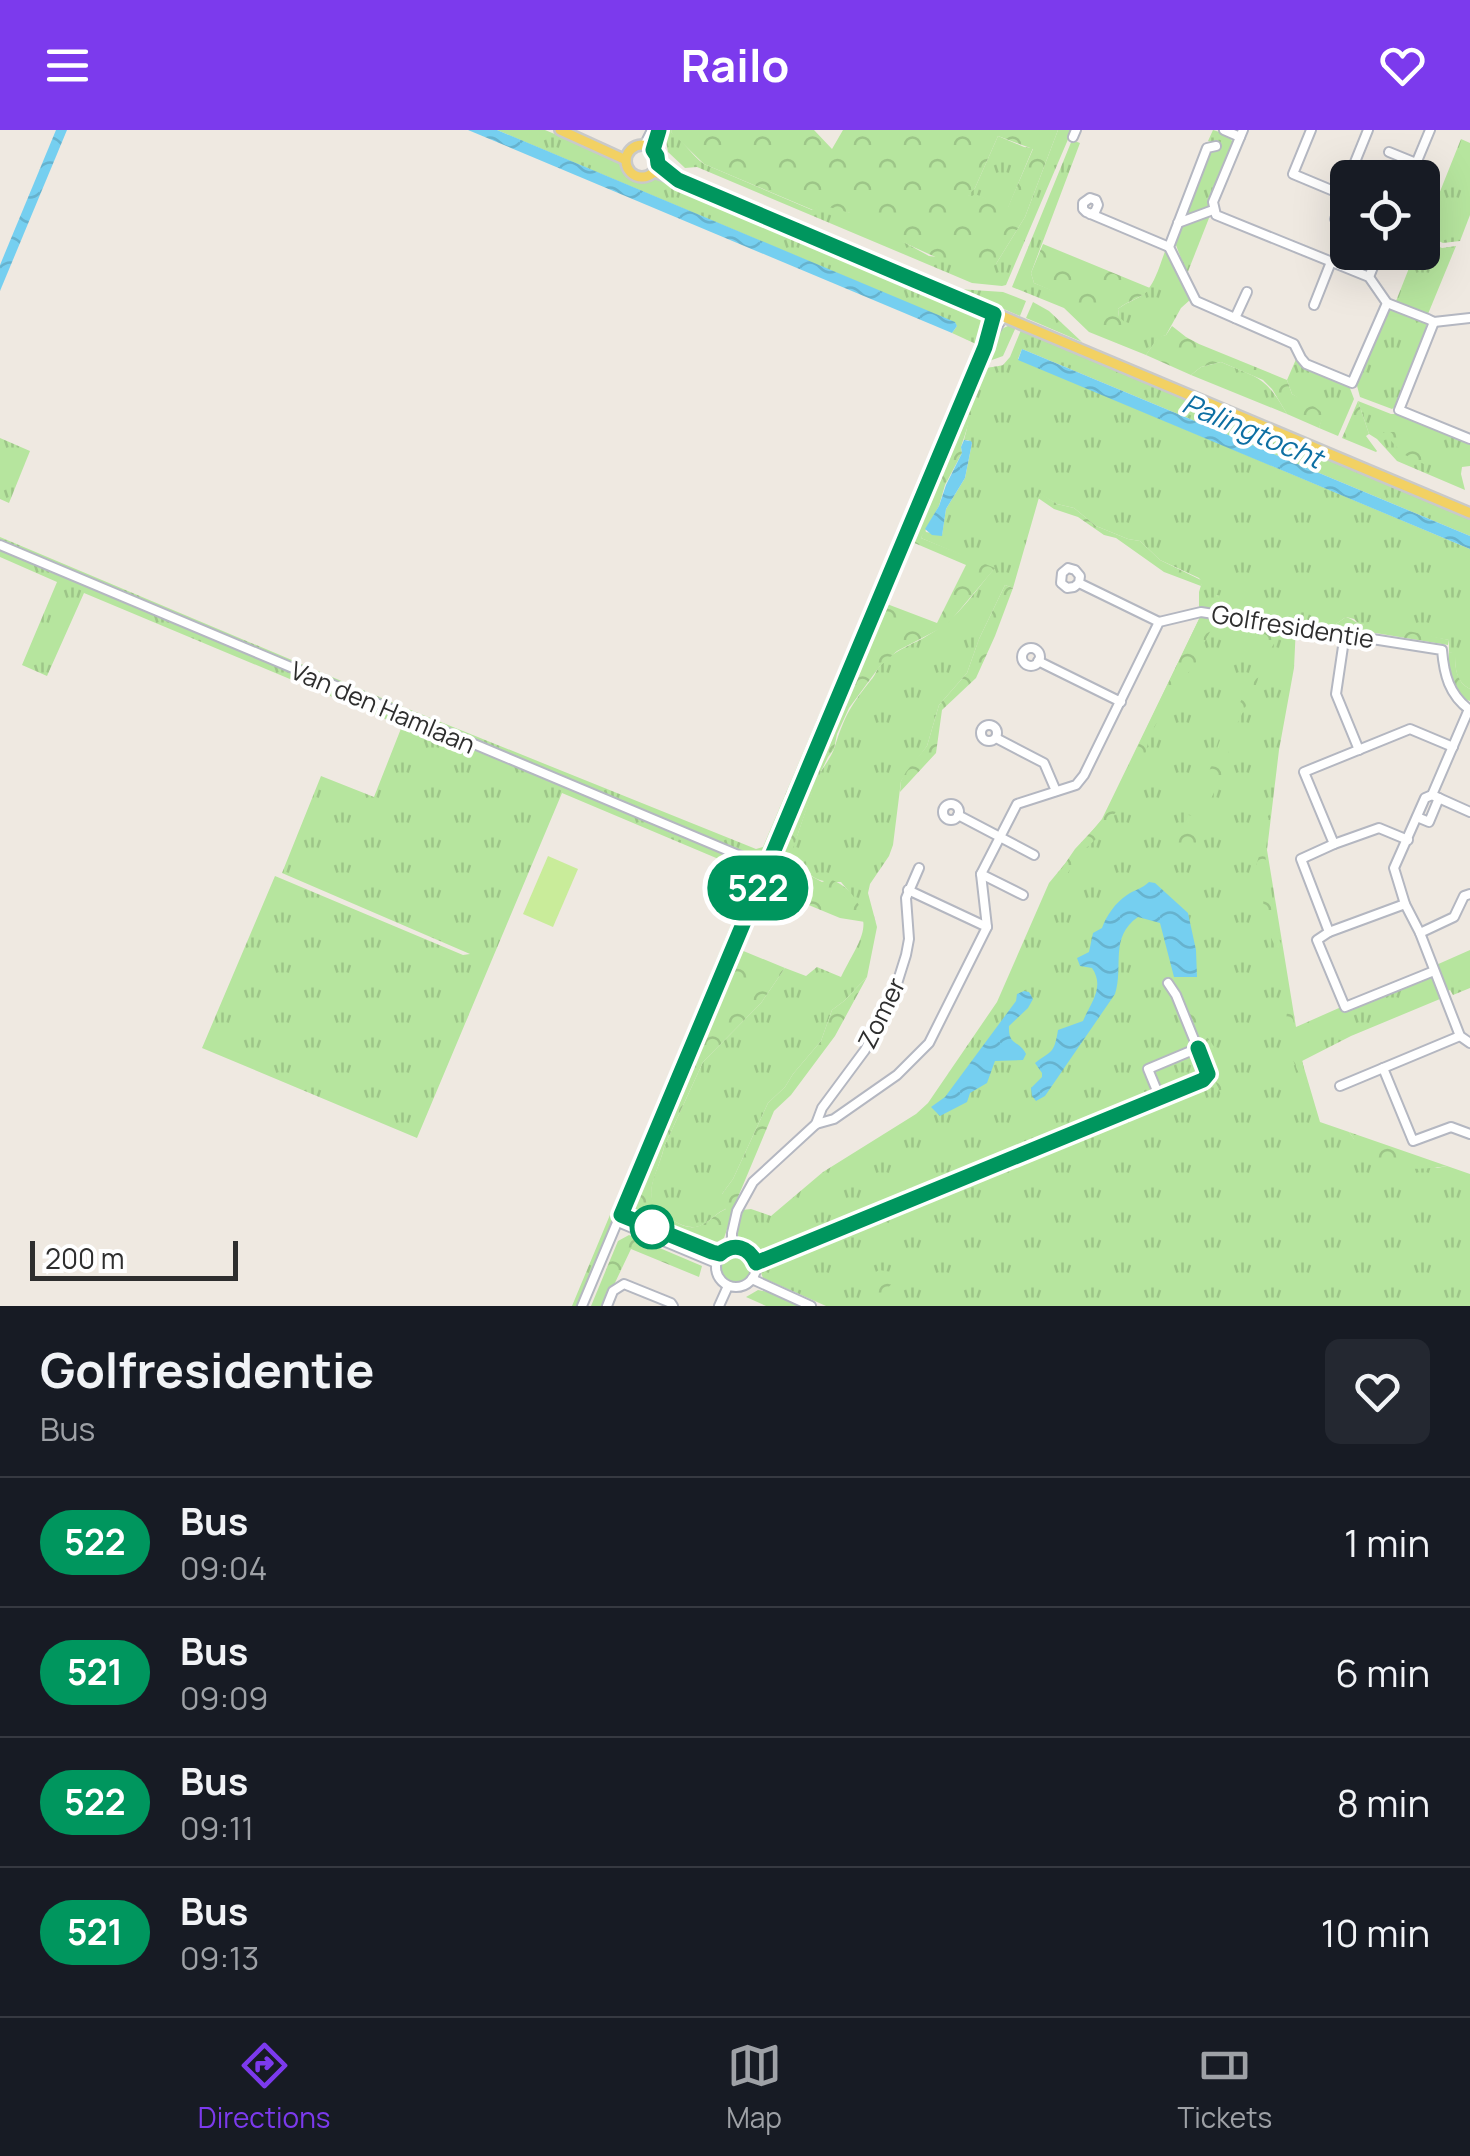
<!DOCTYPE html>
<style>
body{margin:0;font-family:Manrope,sans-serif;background:#242831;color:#f1f3f6;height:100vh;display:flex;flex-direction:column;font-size:38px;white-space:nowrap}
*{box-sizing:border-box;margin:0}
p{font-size:32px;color:#9ea1a6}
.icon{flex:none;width:55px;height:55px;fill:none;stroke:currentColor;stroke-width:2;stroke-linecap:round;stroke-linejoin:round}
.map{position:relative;height:1176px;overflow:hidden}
.side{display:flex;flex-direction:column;background:#171b24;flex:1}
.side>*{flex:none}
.badge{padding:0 20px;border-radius:32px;font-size:35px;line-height:65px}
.tools{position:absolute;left:1330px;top:30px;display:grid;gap:20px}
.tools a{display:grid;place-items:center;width:110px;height:110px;border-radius:15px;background:#171b24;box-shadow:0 10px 40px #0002;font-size:50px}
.scale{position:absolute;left:30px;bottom:25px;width:208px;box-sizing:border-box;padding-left:10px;border:5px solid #2e2e2e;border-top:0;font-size:28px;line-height:35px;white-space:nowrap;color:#2e2e2e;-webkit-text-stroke:8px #fff;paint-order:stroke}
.map>.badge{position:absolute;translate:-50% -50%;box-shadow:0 0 0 5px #fff}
.round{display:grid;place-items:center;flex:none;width:105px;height:105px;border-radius:15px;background:#242831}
.summary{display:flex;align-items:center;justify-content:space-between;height:170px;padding:0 40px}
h1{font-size:48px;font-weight:700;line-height:75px}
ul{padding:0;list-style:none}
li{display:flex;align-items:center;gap:30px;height:130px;padding:0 40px;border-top:2px solid #363941}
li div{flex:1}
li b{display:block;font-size:38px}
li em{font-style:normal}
li .badge{min-width:110px;font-weight:700;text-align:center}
header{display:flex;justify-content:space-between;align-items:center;height:130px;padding:0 40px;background:#7c3aed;color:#fff;font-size:45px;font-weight:700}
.tab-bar{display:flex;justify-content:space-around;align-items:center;height:140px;border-top:2px solid #363941;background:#171b24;font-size:28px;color:#9ea1a6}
.tab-bar a{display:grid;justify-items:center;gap:5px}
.tab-bar .selected{color:#7c3aed}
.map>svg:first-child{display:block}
.grass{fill:url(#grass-tufts)}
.forest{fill:url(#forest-crowns);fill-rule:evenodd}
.pitch{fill:#c9ec9a}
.water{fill:url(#water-waves)}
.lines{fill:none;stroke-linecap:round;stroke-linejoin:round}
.minor-casing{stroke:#b4b7c1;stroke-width:12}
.major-casing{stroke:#c9c9c9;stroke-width:14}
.minor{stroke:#fff;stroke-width:8}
.major{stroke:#f2d163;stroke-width:9}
.line-casing{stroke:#fff;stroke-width:22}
.line{stroke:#00965e;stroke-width:15}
.stop-dot{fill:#fff;stroke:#00965e;stroke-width:5}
.labels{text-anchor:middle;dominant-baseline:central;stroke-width:8;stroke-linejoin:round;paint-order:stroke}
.street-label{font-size:25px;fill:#2e2e2e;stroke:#fff}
.water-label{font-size:28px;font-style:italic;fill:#0d6fa3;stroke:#fff}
</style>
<header><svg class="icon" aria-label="menu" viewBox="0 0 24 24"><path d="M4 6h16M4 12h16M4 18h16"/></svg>Railo<svg class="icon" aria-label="heart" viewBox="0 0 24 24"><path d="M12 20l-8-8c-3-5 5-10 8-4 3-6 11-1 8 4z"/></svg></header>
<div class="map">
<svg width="1470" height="1176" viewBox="0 0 1470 1176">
<defs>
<pattern id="grass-tufts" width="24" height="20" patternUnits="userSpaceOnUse" patternTransform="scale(2.5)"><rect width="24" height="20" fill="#b6e59e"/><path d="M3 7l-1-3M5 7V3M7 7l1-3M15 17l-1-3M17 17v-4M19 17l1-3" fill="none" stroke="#9dc588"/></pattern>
<pattern id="forest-crowns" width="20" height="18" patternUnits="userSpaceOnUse" patternTransform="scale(2.5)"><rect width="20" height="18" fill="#b6e59e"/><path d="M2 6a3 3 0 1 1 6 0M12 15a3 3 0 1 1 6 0" fill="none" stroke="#9dc588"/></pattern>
<pattern id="water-waves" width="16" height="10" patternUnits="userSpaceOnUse" patternTransform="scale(2.5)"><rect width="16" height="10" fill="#75cff0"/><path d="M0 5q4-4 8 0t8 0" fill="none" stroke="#66b2ce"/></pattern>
</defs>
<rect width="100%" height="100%" fill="#efe9e1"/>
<!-- grass -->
<g class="grass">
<path d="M497 0H545L620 31C637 59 635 46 662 49L979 183 985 195 977 223 903 404 897 401 976 214 952 203 957 196 955 193Z"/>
<path d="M660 0H672L671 2C684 11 691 25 704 34L812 80 822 74 851 83 929 126 996 134 1025 87 1058 0H1072L1006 155 1002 156 972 153 697 37 685 38 668 22 665 5Z"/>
<path d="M1213 0 1226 4 1234 13 1209 77 1183 88 1208 24 1215 21 1217 14 1208 11Z"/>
<path d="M998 6 1024 17 1033 18 1008 78 976 65 973 67 967 65 975 58Z"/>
<path d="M1461 9 1470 13V85L1460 111 1443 113 1423 104Z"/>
<path d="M1072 10 1080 13 1031 143 1034 153 1119 187 1118 179C1125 173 1133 171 1141 166 1155 157 1160 133 1166 119L1191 169 1181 178 1166 205 1158 208 1146 225 1089 202 1064 178 1012 157Z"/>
<path d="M1211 83 1187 144 1174 110 1179 98Z"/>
<path d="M1423 110 1442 118 1456 116 1428 184 1396 171 1415 123 1422 122Z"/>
<path d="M958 159 1003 162 1026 171 1020 186Z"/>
<path d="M1033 172 1049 181 1082 212 1026 188Z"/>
<path d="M1386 180H1395L1426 194V202L1396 276 1392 279 1360 267 1356 252Z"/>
<path d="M1011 195 1016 197 1003 226 981 234C988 219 994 199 1011 195Z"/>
<path d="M1021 200 1470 388V406L1022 219 1018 229 1470 419V559C1456 552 1455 538 1455 524L1449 522V510L1359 494 1354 489 1346 487 1333 496 1255 484 1258 478 1216 465 1214 479H1199V462L1202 452 1199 448 1160 430 1140 411 1128 409 1096 396 1074 378 1057 374 1040 364 1013 458 1005 455 979 509 967 543 939 575 927 616 901 651 893 715 889 726 870 754 868 763 877 797 867 847 844 871 832 880 821 911 793 944 785 957 768 973 733 1049 722 1064 726 1079C714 1083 706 1098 692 1097 684 1097 675 1092 669 1088 635 1070 659 1043 664 1017L703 932 761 873 785 838 806 846 817 837 841 847C863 803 878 794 841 752 810 753 809 744 791 721 801 698 807 673 817 649 822 638 832 627 835 616 845 585 851 575 871 550 875 546 876 541 879 537 893 520 913 515 930 504 958 489 974 462 994 439L921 408 925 399 926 402 942 405 946 379 965 348 972 313 968 310H964C968 297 978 244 987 238 990 237 1000 236 1003 235L1010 227Z"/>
<path d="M1297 227C1308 243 1326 247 1344 253H1348L1354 269 1338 306 1319 298 1323 284 1292 264 1287 250Z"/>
<path d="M1221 232C1260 249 1265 246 1287 284L1191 245 1201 237Z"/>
<path d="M1358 271 1391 284H1400L1470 313V336L1462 337 1461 344 1465 360 1397 331 1377 309 1369 304Z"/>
<path d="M0 308 30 321 9 373 0 369Z"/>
<path d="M0 407 396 574 756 719 763 717 894 408 900 410 770 721 757 727 750 726 0 413Z"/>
<path d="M0 419 755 736 757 751 579 1176H572L750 749 747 741 562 663 417 1008 202 918 275 746 463 825 470 824 282 743 321 646 374 667 402 596 84 463 47 546 22 535 57 452 0 427Z"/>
<path d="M1201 485 1296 496 1294 538 1279 620 1267 720 1296 897 1470 820V858L1453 865 1450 860 1438 865 1440 869 1351 906 1302 931 1320 992 1349 1002 1354 1009 1437 1038 1447 1036 1470 1044V1176H826L763 1148 754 1125 737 1105V1095L742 1080 751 1079 771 1086 823 1042 916 984 928 973 997 872 1049 753 1102 689Z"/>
<circle cx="736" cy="1137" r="16"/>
<path d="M758 1160 773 1163 803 1176H766L746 1167Z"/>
</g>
<!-- forest -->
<g class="forest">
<path d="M672 0H814L832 19 843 0H1058L1025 87 996 134 983 144 975 145 852 89 850 83 822 75 813 80 704 34 671 2ZM998 6 1033 19 1008 77 975 64 972 66 968 65 975 58Z"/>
<path d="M1043 114 1150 158C1142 169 1128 170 1118 179L1119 187 1128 195 1125 204H1118L1089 193 1066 167 1034 153 1031 143Z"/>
<path d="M1172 196 1186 207 1199 214 1287 250 1292 264 1311 274 1324 284 1319 298 1287 284 1272 259 1263 250 1221 232 1201 237 1191 245 1146 225 1158 207 1166 205Z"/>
<path d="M977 257 975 273 961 317 962 323 945 355 939 376 921 408 995 438 947 495 897 521 880 536 849 578 837 604 834 619 828 627 817 650 819 657 812 663 792 721C805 726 807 732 811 746L822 752 829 749C849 755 860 772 865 792L840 788 782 764 784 756 771 750 887 474 937 493 966 435 912 412Z"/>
<path d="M1358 271 1369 304 1366 306 1377 321 1376 322 1342 308Z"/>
<path d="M1383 302H1397L1423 309 1428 318 1426 335 1403 324Z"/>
<path d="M1040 363 1057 374 1074 378 1096 396 1128 409 1140 411 1160 430 1203 451 1201 456 1164 442 1116 408 1104 405 1078 387 1054 379 1038 368Z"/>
<path d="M1005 455 1013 458 995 506 976 548 942 580 936 623 900 662 901 651 906 642 927 616 939 575 967 543 979 509Z"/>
<path d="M1215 465 1258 470V478L1255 484 1214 479Z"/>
<path d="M1200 487 1283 498 1265 529 1261 528 1260 508 1256 501 1243 497 1214 496C1203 510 1201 526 1192 539 1188 544 1183 546 1180 551 1176 557 1176 568 1176 575L1160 587 1150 605 1144 629 1127 658 1122 661 1119 677 1111 689 1101 696 1096 709 1084 720 1053 764 1047 789 1039 787 1046 762 1060 741 1075 719 1103 689Z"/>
<path d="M1346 487C1353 489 1357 494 1364 495L1368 492 1449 510 1448 515 1333 496Z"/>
<path d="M1449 522 1455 523C1455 537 1456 552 1470 559V571L1464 569 1448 545Z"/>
<path d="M1255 537 1260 539 1257 553 1226 617 1229 621V641L1216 658 1199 695 1196 713 1188 721 1169 719 1188 685 1194 686 1222 604 1242 569 1241 554Z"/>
<path d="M1271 682 1265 725 1284 835 1264 793 1263 764 1255 752 1252 742C1266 724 1254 703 1271 682Z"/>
<path d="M741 820 785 838 761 873 703 932 664 1017C657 1049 634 1071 676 1092 683 1096 690 1099 699 1096 710 1092 716 1083 726 1079L721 1073 722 1064 733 1049 768 973 785 957 793 944 821 911 832 880 844 871 867 847 835 906 791 965 774 981 738 1067 724 1108 717 1112H709L635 1081 634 1078 646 1045Z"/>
<path d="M1176 859C1186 864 1191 871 1201 876L1205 904 1218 922V931L1227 950 1228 981Z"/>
<path d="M1290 872 1307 954C1292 935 1293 929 1288 906 1286 893 1285 885 1290 872Z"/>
<path d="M1349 1002 1447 1036C1437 1038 1411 1040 1401 1038 1395 1036 1389 1034 1383 1034L1373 1022 1356 1012Z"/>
<path d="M629 1105 702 1136 699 1147 631 1119 604 1176H591L618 1111Z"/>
<path d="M879 1140 892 1142 897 1148 886 1160 880 1176H870L871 1167 859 1148 860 1145 869 1146Z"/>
</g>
<!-- pitch -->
<path class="pitch" d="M548 726 578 739 553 797 523 784Z"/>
<!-- water -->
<g class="water">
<path d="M56 0H67L0 161V135Z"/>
<path d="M468 0H497L955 192 957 196 952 203Z"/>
<path d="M1022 219 1470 406V419L1018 230Z"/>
<path d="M964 310 971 311 972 313 965 348 946 379 942 406 932 405 925 399 939 376 946 355 962 323 961 317Z"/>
<path d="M1149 752 1155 753 1188 783 1196 820 1197 847H1174L1160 793 1138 787C1109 807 1124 837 1115 864L1045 966 1036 971 1032 966 1031 958 1042 947V943L1035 933C1052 920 1054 924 1058 900L1083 891C1091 872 1105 857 1092 838L1080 836 1077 828 1089 822 1093 803 1102 798C1106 786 1116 772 1127 765 1134 760 1142 759 1149 752Z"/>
<path d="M1024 861 1029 862 1033 869 1028 878 1009 896C1008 916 1019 910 1026 924L1023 930 995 931 987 953 970 963 967 972 940 986 931 977 945 967 1016 871 1017 864Z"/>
</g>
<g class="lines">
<defs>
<g id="minor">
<path d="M1224 0 1240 7"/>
<path d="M1243 0 1213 72 1216 85 1369 147 1387 173 1428 189 1434 192 1470 188"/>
<path d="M1311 0 1293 44 1348 67"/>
<path d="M1073 7 1076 0"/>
<path d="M644 16 652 0"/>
<path d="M1216 16 1207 18 1169 117 1196 171 1294 214 1301 228 1306 234 1352 253 1387 173"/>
<path d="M653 20 659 0"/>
<path d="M1389 22 1416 33"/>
<path d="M1353 37 1368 0"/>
<path d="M1410 48 1430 0"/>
<path d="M1090 84 1095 82 1098 75 1096 70 1090 68 1083 73V79L1086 82 1169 117"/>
<path d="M1335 89 1345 67"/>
<path d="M1178 93 1213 80"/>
<path d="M1369 147 1379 122"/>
<path d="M1314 175 1331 132"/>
<path d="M1235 188 1247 162"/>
<path d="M1434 192 1399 280 1470 309"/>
<path d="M986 212 994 183"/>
<path d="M0 415 767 737"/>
<path d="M1079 453 1080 446 1075 440 1068 438 1062 443 1061 453 1067 458 1074 457 1079 453 1159 492"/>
<path d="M1345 503 1336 564 1359 620"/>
<circle cx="1031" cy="527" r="9"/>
<path d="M1038 531 1121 572"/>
<path d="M1469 579 1432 665 1425 668 1394 738 1405 774 1420 803 1460 906 1470 913"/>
<circle cx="989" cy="603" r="8"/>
<path d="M996 608 1044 633 1056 661"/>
<path d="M1432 665 1470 682"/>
<circle cx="951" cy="682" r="8"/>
<path d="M958 685 1034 725"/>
<path d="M1417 687 1429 692 1439 668"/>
<path d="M1334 714 1379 698 1408 710"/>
<path d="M981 744 1023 765"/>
<path d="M908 760 987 797"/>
<path d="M1329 802 1405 774"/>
<path d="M1420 803 1454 787 1464 766 1470 764"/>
<path d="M1434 841 1345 877 1317 810 1329 802 1301 729 1334 714 1304 642 1410 599 1453 617"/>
<path d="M1383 938 1413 1011 1451 997 1470 1004"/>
<path d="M1340 956 1460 906"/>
<path d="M1160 968 1148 939 1198 918"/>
<path d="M816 994 822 978 865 920 895 860 906 825 909 809 906 768 919 738"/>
<path d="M621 1085 720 1124"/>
<path d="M618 1092 716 1133"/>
<circle cx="736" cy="1137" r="20"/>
<path d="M732 1117V1103L737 1081 753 1052 816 994 834 989 897 945 929 913 987 797 981 744 1017 674 1076 655 1084 645 1159 492 1201 482 1442 520C1444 544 1449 565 1470 580"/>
<path d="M756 1133 1203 951 1208 944 1176 865 1168 853"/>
<path d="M752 1149 811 1176"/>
<path d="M582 1176 985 217 1003 187"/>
<path d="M607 1176 613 1161 624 1154 671 1173 673 1176"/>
<path d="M719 1176 728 1156"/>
</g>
<g id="major">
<path d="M560 0 626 30"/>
<circle cx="642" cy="31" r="16"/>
<path d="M654 42 678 50 1470 383"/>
</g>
</defs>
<!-- minor casing -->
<use href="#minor" class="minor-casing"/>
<!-- major casing -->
<use href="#major" class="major-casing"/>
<!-- minor -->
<use href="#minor" class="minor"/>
<!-- major -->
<use href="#major" class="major"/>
</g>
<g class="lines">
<defs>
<path id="line" d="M659 0 653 20 657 26 658 34 678 50 994 184 985 217 621 1085 712 1122 720 1124C734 1112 749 1117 756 1133L1203 950 1208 944 1198 918"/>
</defs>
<!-- line casing -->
<use href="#line" class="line-casing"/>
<!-- line -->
<use href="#line" class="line"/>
</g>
<!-- markers -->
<circle class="stop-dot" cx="652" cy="1097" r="20"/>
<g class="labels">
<!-- street labels -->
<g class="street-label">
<text transform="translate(1293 496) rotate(9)">Golfresidentie</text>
<text transform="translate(383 577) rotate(23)">Van den Hamlaan</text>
<text transform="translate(881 883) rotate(-64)">Zomer</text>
</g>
<!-- water labels -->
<g class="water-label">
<text transform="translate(1253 300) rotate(23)">Palingtocht</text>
</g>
</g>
</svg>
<div class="tools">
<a><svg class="icon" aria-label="locate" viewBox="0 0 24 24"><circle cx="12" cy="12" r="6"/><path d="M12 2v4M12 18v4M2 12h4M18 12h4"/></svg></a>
</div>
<div class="scale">200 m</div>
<b class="badge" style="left:758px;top:758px;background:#00965e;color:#fff">522</b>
</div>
<section class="side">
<div class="summary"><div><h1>Golfresidentie</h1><p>Bus</p></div><a class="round"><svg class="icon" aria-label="heart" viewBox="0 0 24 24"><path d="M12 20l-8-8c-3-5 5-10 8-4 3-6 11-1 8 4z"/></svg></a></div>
<ul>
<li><span class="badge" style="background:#00965e;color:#fff">522</span><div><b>Bus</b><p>09:04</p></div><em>1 min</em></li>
<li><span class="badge" style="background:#00965e;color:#fff">521</span><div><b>Bus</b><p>09:09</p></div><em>6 min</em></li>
<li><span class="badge" style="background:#00965e;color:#fff">522</span><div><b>Bus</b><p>09:11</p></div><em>8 min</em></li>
<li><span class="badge" style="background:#00965e;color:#fff">521</span><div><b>Bus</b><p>09:13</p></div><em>10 min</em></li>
</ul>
</section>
<nav class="tab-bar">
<a class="selected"><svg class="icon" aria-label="directions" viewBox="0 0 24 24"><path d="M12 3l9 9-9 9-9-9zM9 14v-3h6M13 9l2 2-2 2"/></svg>Directions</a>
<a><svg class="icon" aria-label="map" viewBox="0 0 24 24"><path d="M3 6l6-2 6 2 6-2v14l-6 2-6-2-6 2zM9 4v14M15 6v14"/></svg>Map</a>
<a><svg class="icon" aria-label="tickets" viewBox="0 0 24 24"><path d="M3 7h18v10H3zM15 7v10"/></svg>Tickets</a>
</nav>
